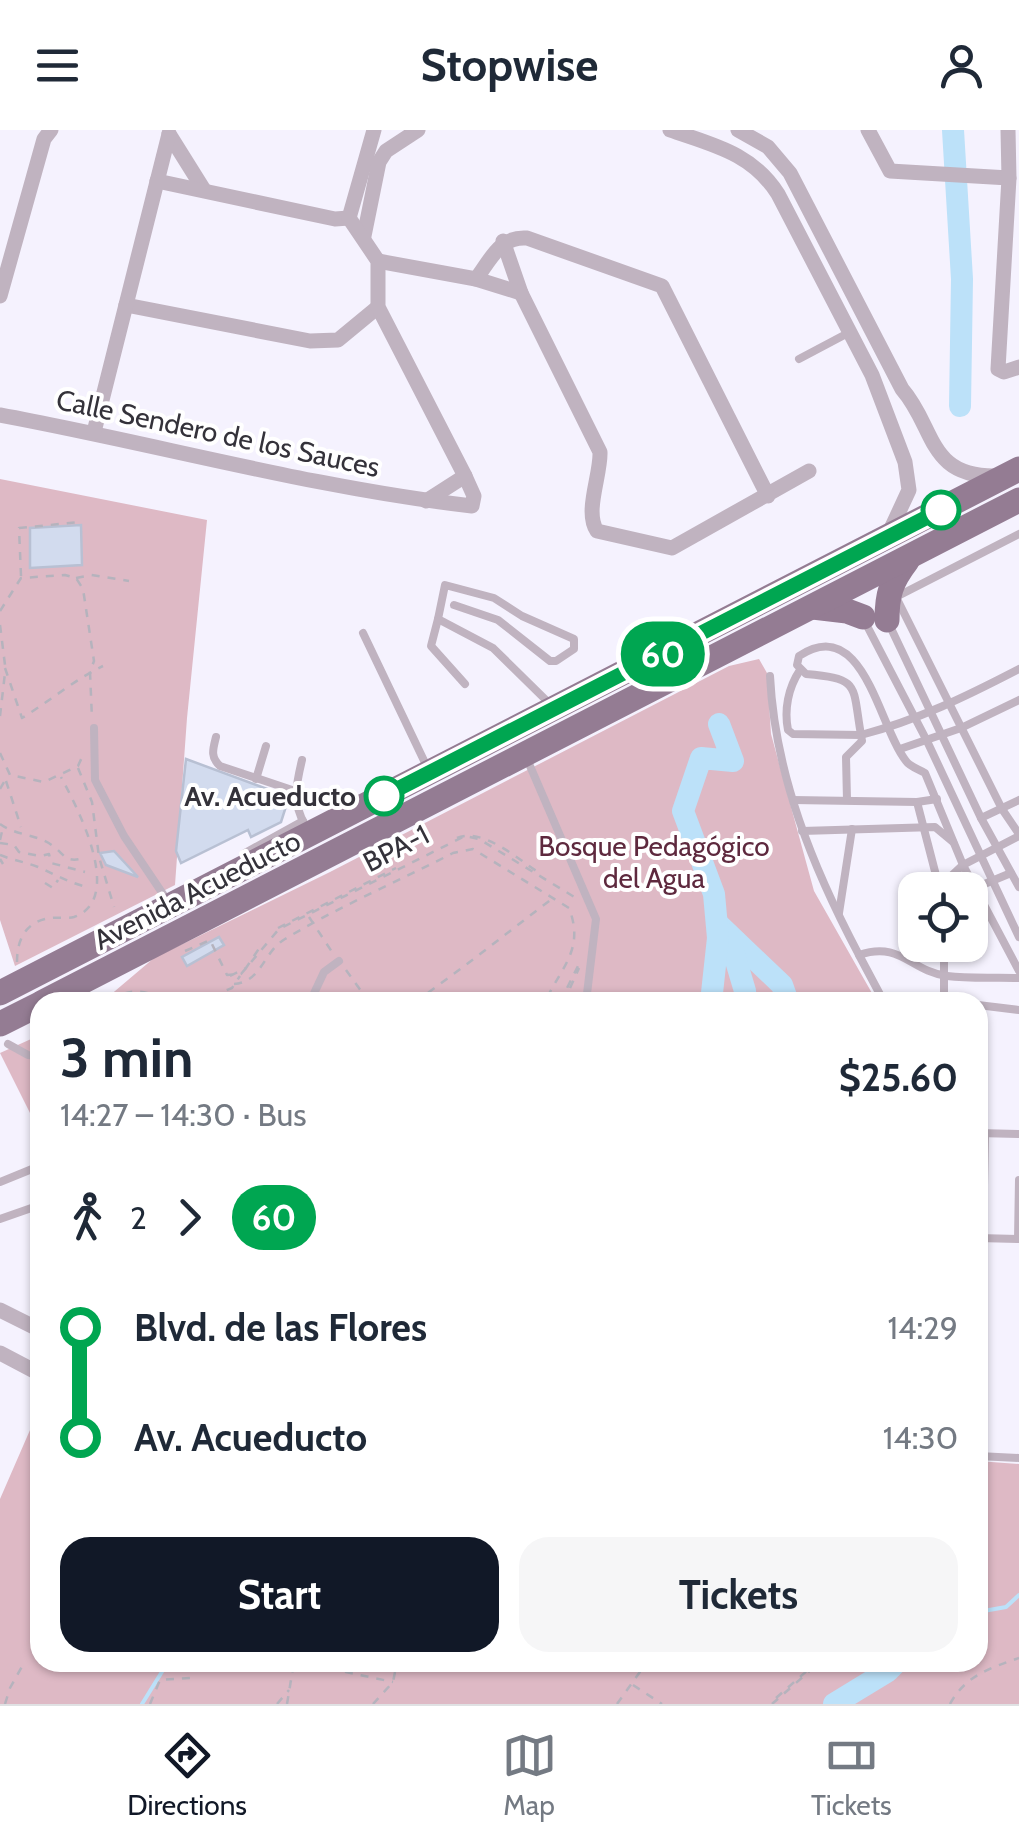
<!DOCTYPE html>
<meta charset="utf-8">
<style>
body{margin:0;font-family:Cabin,sans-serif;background:#f6f6f7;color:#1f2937;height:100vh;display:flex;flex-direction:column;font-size:38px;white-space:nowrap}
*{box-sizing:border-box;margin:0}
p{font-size:32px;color:#747a83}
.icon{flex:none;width:55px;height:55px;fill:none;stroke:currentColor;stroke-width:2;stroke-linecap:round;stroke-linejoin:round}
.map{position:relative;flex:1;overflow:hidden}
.drawer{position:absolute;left:30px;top:862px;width:958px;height:680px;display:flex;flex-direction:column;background:#fff;border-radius:30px;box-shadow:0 2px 8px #0004}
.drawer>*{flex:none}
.badge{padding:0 20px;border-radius:32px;font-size:35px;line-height:65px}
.fabs{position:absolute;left:898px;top:742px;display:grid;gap:20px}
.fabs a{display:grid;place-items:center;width:90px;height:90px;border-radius:20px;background:#fff;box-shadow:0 2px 8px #0004;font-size:50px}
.map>.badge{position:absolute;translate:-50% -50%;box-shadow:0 0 0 5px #fff}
.legs{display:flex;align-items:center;gap:15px;height:110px;padding:0 30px;font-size:32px}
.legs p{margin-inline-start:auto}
.headline{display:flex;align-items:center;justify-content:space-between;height:170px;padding:0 30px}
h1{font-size:55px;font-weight:700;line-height:75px}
.button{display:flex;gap:20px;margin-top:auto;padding:20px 30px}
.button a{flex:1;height:115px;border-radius:30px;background:#111827;color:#fff;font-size:40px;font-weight:700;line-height:115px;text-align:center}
.button a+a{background:#f6f6f7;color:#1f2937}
ul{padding:0 30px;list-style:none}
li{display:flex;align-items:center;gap:35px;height:110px;font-size:38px}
li i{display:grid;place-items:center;width:15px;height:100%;margin:0 12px;background:currentColor}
li i::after{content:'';width:25px;height:25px;margin:-12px;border:8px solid;border-radius:50%;background:#fff}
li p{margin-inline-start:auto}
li:first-child i{background:linear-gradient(#0000 50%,currentColor 0)}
li:last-child i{background:linear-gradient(currentColor 50%,#0000 0)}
header{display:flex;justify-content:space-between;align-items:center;height:130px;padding:0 30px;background:#fff;font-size:45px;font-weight:700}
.tab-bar{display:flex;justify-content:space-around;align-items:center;height:140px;border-top:2px solid #e0e1e3;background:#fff;font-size:28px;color:#747a83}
.tab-bar a{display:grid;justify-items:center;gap:5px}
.tab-bar .active{color:#111827}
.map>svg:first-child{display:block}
.green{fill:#deb9c5}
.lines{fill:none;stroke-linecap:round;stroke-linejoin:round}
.stream{stroke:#bce1f9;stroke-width:4}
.river{stroke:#bce1f9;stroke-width:22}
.building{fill:#d2dbee;stroke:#b8c0d3;stroke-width:2.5}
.path{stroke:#b5b3bd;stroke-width:2.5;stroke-dasharray:8 8;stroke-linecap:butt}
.lane{stroke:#c0b3c0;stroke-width:8}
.street{stroke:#c0b3c0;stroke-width:15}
.primary{stroke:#947c93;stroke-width:25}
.line-1-casing{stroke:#fff;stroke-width:22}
.line-1{stroke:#00a651;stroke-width:15}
.stop-1-dot{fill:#fff;stroke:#00a651;stroke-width:5}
.labels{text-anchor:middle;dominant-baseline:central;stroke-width:8;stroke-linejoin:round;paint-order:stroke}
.street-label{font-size:28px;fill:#34323a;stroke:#fff}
.stop-label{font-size:28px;font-weight:bold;fill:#34323a;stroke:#fff;text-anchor:end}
.park-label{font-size:28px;fill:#5e293e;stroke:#fff}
</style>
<header><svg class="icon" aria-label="menu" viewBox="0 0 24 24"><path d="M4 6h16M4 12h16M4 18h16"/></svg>Stopwise<svg class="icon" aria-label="person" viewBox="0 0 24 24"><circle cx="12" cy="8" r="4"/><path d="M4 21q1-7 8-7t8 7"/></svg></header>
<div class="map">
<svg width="1019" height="1574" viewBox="0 0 1019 1574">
<rect width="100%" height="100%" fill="#f5f2fe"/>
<!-- green -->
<g class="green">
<path d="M0 349 207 390 187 588 175 755 15 836 0 790Z"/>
<path d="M759 529 767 543 771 604 814 761 877 872H102L154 828 330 742 729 536Z"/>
<path d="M40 905V1003L0 923Z"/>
<path d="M40 1277V1532H978V1331L1019 1334V1574H0V1369Z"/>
</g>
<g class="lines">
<!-- stream -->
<g class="stream">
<path d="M978 1482 1006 1477 1019 1465"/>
<path d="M142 1574 168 1532"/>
</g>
<!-- river -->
<g class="river">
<path d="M953 0 962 149 960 276"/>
<path d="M717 793 782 855 788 872"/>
<path d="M728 804 745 861 746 872"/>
<path d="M711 872 718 808 714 764 683 681 701 628 733 631 719 594"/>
<path d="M834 1574 888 1541 897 1532"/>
</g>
</g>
<!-- building -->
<g class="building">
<path d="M81 395 82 435 30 438V398Z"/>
<path d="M186 629 289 667 281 692 251 707 248 700 181 733 176 721Z"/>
<path d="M114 721 138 747 106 735 100 723Z"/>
<path d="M219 807 224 815 187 836 182 827Z"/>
</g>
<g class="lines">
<!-- path -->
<g class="path">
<path d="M21 446 19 398 80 392"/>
<path d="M76 448 91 445 129 451"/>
<path d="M0 481 21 448 65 445 76 448 83 459 94 531 90 542 92 589"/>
<path d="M0 495 5 535"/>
<path d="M5 538 22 588C50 571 74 550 103 536"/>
<path d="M0 586 5 543"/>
<path d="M0 623 10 645 44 652 78 636 83 625"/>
<path d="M78 638 92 672 99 727 114 777"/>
<path d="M6 651 21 697"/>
<path d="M0 659 4 652"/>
<path d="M0 694C16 706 38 704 53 716 64 724 65 732 80 729"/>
<path d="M457 708C482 697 518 729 538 742"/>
<path d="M0 710 3 697"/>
<path d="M0 713 14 715 19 722 40 726 49 724 51 733 85 742"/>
<path d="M0 725C12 730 25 732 38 737 54 744 66 751 83 756"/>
<path d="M0 729 3 734"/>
<path d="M45 753 53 758 58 750"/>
<path d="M309 787 332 822"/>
<path d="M278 798 396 738"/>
<path d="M185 821 210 810 227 845 241 844 279 799 465 706 479 709 576 768"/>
<path d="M17 832C17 809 26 791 51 788 58 787 67 789 74 787 126 769 76 675 61 647"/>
<path d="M346 840 364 865 375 872"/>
<path d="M230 846 246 838 262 814"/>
<path d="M234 854C262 852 263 822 285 809 338 777 397 752 453 723L473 719 569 778C585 820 561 837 545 872"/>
<path d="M570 858 579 838"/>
<path d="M111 872C131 853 150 864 173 872"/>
<path d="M197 872 232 858 240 846"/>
<path d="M415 872C462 839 507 803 553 768"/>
<path d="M560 872 580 832"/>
<path d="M266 1532 292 1539"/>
<path d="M298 1532 393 1552"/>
<path d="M633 1555 662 1574"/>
<path d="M776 1568 817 1532"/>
<path d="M5 1574 10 1558 24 1533"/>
<path d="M150 1574 160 1550 190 1548 197 1532"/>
<path d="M277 1574 289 1560"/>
<path d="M287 1574 294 1532"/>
<path d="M373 1574 393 1552 397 1532"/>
<path d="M617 1574 647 1532"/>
<path d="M772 1574 820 1532"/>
<path d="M950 1574C965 1546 990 1538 1019 1528"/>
</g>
<!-- lane -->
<g class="lane">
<path d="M799 229 850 202"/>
<path d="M1019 404 896 467 1002 679 1019 704"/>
<path d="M454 475 498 490 550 531H556L574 519V509L522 486 494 468 445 455 438 489 493 518 552 576"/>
<path d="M438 489 431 516 465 554"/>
<path d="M865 492 927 611 1019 807"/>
<path d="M888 492 981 688 1019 757"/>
<path d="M363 503 428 639"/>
<path d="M1019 539C967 566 918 590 861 605 852 554 861 549 806 544L797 535 799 526C864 483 879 598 906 631 910 637 919 639 925 643L963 735 1019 841"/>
<path d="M800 540C788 558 784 580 788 600L793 604 861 605 862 611 846 627 847 670"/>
<path d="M770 546C775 645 813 738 859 825 901 811 910 841 947 846 971 849 996 847 1019 848"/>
<path d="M94 598 95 650 124 706 169 773"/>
<path d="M216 607C213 619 210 627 220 636L310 666 339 680"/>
<path d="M900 619 961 598 1019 570"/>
<path d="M527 629 596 789 586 872"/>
<path d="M302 630C296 655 292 672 305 695"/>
<path d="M256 649 266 616"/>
<path d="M793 670 917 672 937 669"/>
<path d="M917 672 938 753"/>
<path d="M981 688 1019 670"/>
<path d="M802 701 935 697 953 712"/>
<path d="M245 723 303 691"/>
<path d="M947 750 963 735 1019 706"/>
<path d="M934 760 938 753 947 750 956 754 958 760"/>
<path d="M970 760 1011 743"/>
<path d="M839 783 852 699"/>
<path d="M859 825 884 872"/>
<path d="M310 872 324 842 339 831"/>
<path d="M690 872 691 868"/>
<path d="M907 872 926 869 959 872"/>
<path d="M944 872V815"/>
<path d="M978 875 1019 880"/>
<path d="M8 914 28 925 40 926"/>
<path d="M978 1003 1019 1004"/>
<path d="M0 1052 32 1039 40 1041"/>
<path d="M0 1089 40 1075"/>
<path d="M978 1108 1019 1109"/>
<path d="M983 1108 985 1003"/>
<path d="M1018 1109 1019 1050"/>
<path d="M978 1326 1019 1328"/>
</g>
<!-- street -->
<g class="street">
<path d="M670 0C713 15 752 23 778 64L872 245 905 332 909 360 890 401"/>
<path d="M738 0 768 17 790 43 902 259C936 298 927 348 998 346"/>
<path d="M868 0 890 41 1009 48"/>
<path d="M1008 0 1009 48 998 239 1004 242 1019 237"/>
<path d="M169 4 204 60"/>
<path d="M157 51 335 89 349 88"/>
<path d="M349 88 374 0"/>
<path d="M364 106 379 32 386 21 418 0"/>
<path d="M503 111 521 163 600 322C601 345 584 382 597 401L672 418 809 341"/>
<path d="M378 131 476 149 521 163"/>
<path d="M476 149C491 129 500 106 527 108L662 156 768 366"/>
<path d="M0 166 44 9 51 0"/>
<path d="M126 175 310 211 338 210 378 177"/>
<path d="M0 285C157 314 313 358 472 376L474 366 465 346 378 177V131L349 88"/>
<path d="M94 302 169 4"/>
<path d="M426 371 465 346"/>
<path d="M0 1180 40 1200"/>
<path d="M0 1223 40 1244"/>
</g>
<!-- primary -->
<g class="primary">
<path d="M813 477 847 481 863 487"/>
<path d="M887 490C887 464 891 452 907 431"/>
<path d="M0 863 1019 339"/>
<path d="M43 872 1019 370"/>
<path d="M0 894 40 874"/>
</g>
</g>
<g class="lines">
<defs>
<path id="line-1" d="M384 666 941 380"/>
</defs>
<!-- line-1 casing -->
<use href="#line-1" class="line-1-casing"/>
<!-- line-1 -->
<use href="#line-1" class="line-1"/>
</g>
<!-- markers -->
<g class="stop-1-dot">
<circle cx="941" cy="380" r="18"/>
<circle cx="384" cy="666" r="18"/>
</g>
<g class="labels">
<!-- street labels -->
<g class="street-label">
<text transform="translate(218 303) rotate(12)">Calle Sendero de los Sauces</text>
<text transform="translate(396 718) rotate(-27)">BPA-1</text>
<text transform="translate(197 760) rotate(-27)">Avenida Acueducto</text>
</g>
<!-- stop labels -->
<g class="stop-label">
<text x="356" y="666">Av. Acueducto</text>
</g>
<!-- park labels -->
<g class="park-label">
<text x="654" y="716">Bosque Pedagógico<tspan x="654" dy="32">del Agua</tspan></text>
</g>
</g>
</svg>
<div class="fabs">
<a><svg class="icon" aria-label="locate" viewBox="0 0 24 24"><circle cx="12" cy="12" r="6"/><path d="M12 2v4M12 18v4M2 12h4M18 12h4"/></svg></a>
</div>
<b class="badge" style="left:663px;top:524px;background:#00a651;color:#fff">60</b>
<section class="drawer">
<div class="headline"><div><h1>3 min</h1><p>14:27 – 14:30 · Bus</p></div><b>$25.60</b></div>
<div class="legs"><svg class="icon" aria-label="walk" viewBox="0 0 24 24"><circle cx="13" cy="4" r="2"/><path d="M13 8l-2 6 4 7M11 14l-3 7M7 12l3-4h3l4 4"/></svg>2<svg class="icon" aria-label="forward" viewBox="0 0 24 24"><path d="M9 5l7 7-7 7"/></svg><b class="badge" style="background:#00a651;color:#fff">60</b></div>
<ul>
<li><i style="color:#00a651"></i><b>Blvd. de las Flores</b><p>14:29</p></li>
<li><i style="color:#00a651"></i><b>Av. Acueducto</b><p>14:30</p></li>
</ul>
<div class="button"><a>Start</a><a>Tickets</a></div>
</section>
</div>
<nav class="tab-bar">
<a class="active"><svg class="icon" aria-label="directions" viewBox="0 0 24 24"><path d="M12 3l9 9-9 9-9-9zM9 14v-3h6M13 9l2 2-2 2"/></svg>Directions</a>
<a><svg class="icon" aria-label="map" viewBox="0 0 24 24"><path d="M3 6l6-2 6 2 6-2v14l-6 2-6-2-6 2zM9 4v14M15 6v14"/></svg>Map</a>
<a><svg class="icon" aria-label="tickets" viewBox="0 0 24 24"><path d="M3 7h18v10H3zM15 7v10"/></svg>Tickets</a>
</nav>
